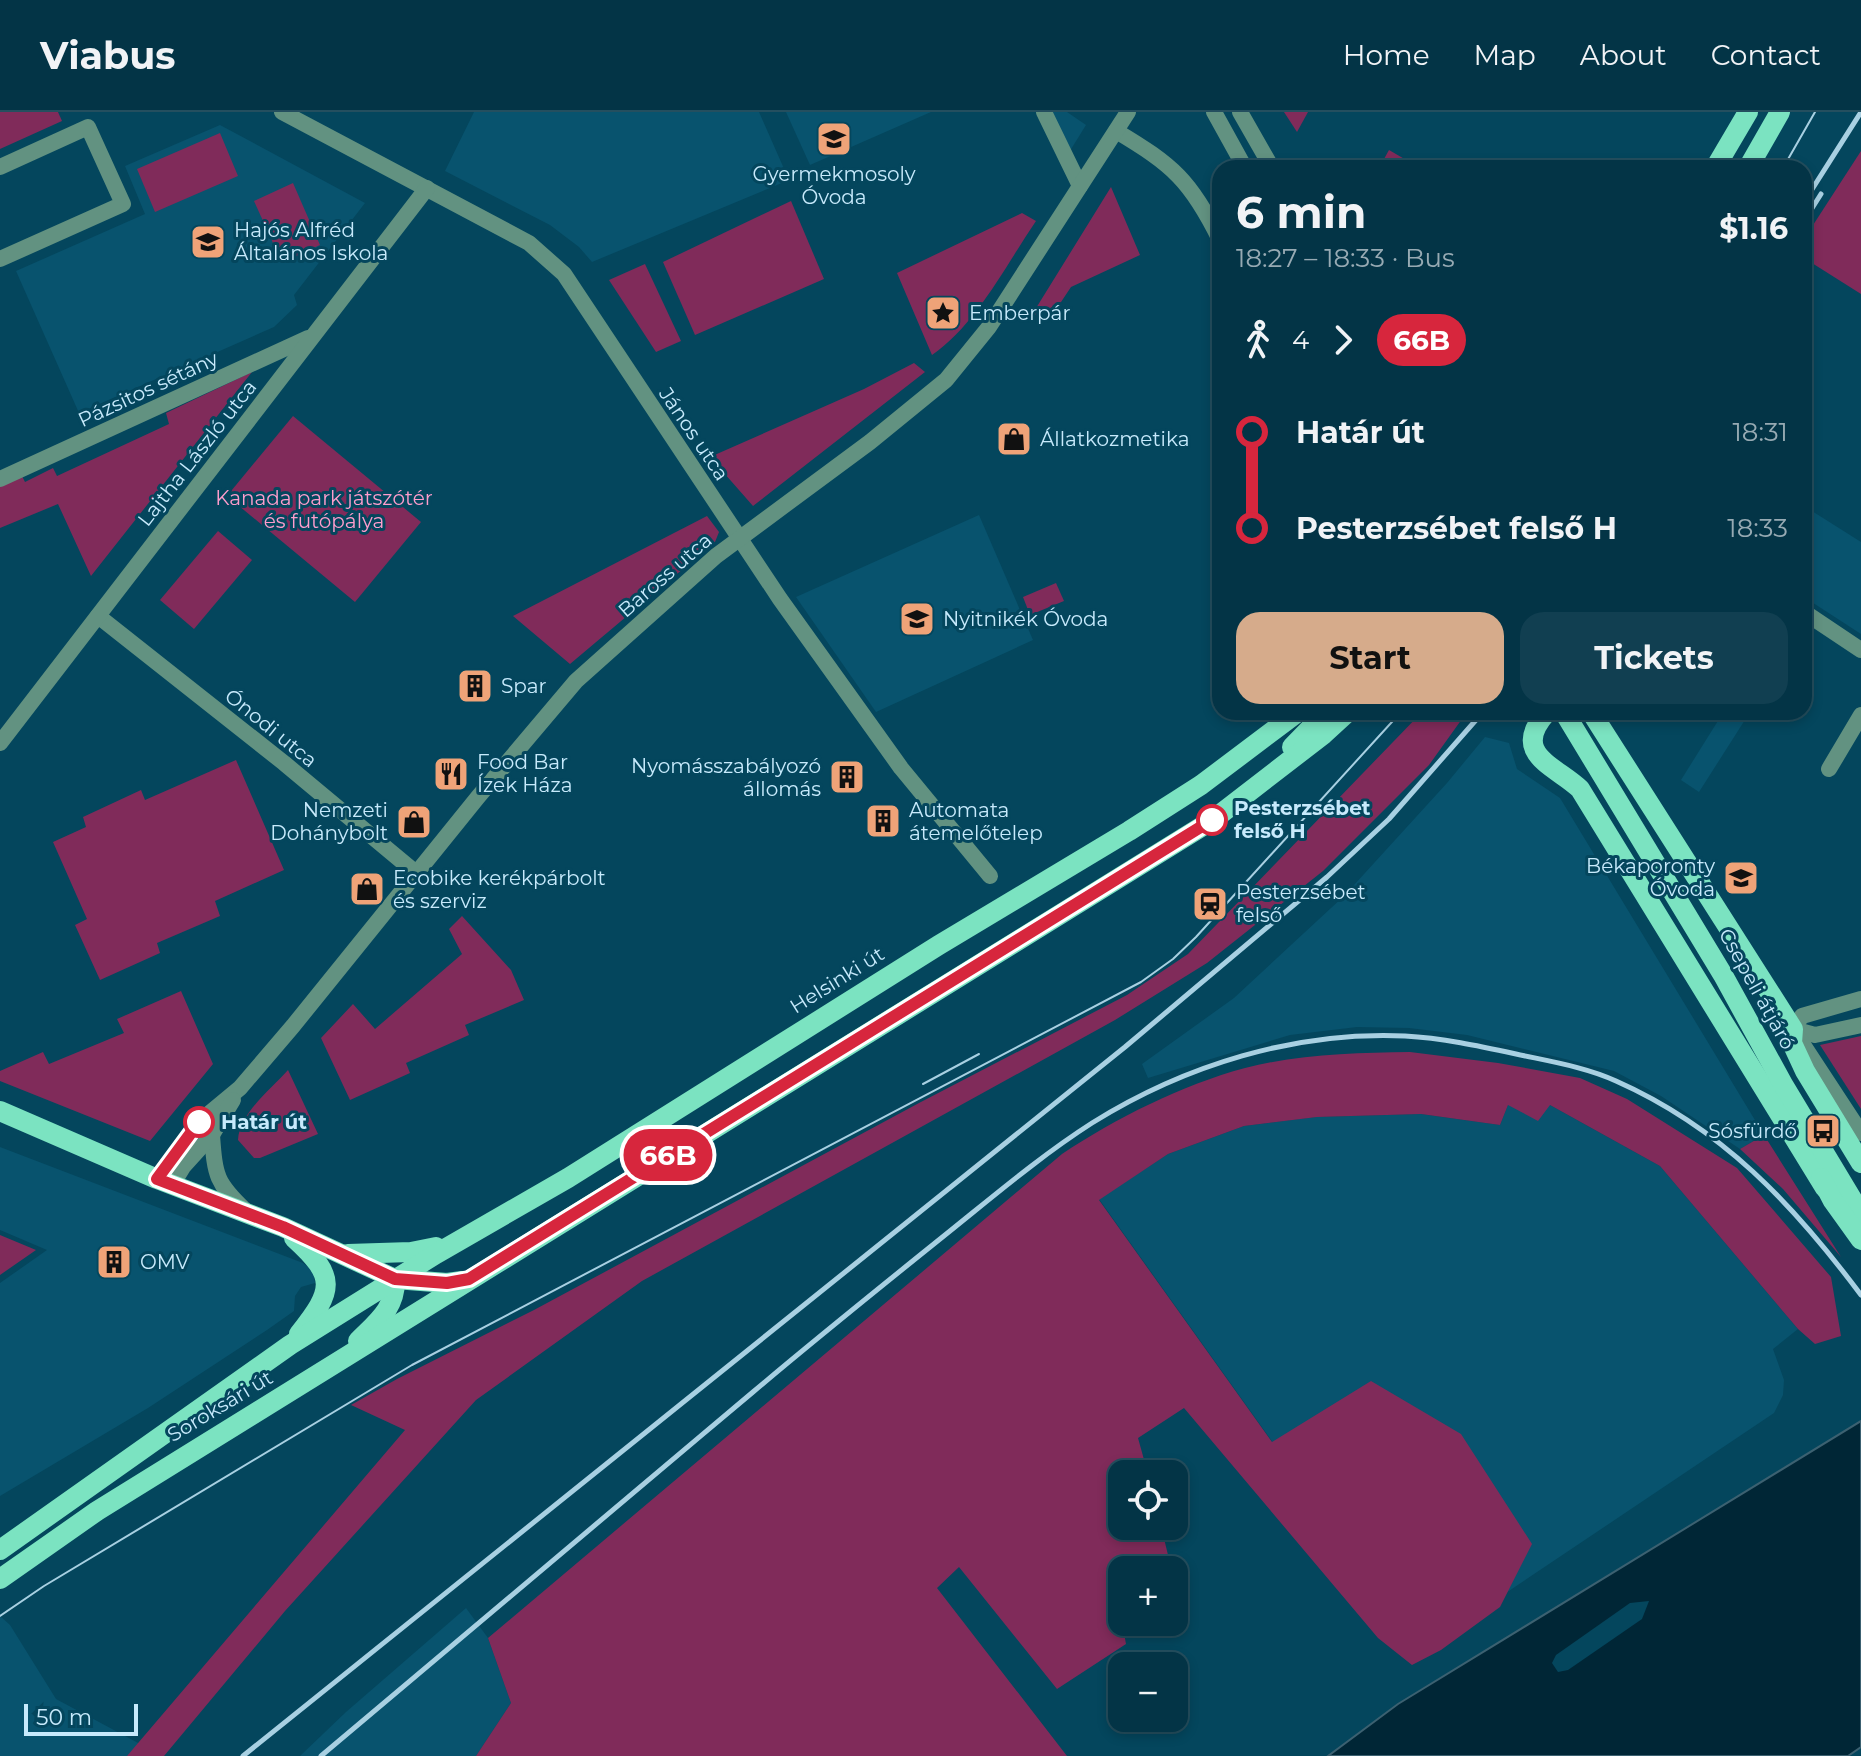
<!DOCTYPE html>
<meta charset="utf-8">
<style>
body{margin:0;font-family:Montserrat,sans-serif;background:#113f51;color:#f1f3f6;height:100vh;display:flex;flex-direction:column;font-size:30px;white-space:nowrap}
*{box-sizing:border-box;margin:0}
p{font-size:26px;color:#97aab3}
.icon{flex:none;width:44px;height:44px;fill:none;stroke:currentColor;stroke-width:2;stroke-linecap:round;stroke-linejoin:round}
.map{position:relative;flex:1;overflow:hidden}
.side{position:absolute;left:1212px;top:48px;width:600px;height:560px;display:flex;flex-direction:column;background:#033446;border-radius:24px;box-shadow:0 4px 12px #0003,0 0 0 2px #244f5f}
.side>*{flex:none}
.badge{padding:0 16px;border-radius:26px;font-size:28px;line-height:52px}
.controls{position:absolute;left:1108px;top:1348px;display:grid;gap:16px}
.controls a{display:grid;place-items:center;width:80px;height:80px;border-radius:16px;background:#033446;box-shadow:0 4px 12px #0003,0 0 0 2px #244f5f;font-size:40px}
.scale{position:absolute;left:24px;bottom:20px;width:114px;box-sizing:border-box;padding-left:8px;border:4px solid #c7eafc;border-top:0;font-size:22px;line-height:28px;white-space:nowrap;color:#c7eafc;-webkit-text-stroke:6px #04465d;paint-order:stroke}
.map>.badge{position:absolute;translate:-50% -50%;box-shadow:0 0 0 4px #fff}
.legs{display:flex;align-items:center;gap:12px;height:88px;padding:0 24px;font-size:26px}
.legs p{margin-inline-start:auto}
.head{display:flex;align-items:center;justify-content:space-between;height:136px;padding:0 24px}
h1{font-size:44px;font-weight:700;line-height:60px}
.button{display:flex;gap:16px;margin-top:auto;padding:16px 24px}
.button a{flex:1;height:92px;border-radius:24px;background:#d6ab8b;color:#111;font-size:32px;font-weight:700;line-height:92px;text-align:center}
.button a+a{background:#113f51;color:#f1f3f6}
ul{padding:0 24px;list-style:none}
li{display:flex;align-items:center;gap:28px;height:96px;font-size:30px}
li i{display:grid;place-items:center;width:12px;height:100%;margin:0 10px;background:currentColor}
li i::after{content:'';width:20px;height:20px;margin:-10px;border:6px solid;border-radius:50%;background:#033446}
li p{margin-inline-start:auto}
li:first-child i{background:linear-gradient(#0000 50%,currentColor 0)}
li:last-child i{background:linear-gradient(currentColor 50%,#0000 0)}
header{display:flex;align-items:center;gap:48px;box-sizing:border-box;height:112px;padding:0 40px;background:#033446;border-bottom:2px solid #244f5f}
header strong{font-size:38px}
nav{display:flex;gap:44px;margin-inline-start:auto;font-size:28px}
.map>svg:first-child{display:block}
.built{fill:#08536e}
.green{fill:#802b5a}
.water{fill:#002636;stroke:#3c6171;stroke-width:2}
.pier{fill:#04465d}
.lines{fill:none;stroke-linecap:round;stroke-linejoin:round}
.minor{stroke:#629281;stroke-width:16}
.major{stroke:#7be3c1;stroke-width:20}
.tram{stroke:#a8d0e2;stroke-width:2}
.rail{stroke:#a8d0e2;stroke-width:5}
.line-1-casing{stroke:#fff;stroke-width:18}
.line-1{stroke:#d7263d;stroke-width:12}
.stop-1-dot{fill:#fff;stroke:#d7263d;stroke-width:4}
.labels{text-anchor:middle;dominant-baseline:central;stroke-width:6;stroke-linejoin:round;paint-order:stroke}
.poi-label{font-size:20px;fill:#c7eafc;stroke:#04465d;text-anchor:start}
.street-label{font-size:20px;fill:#c7eafc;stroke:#04465d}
.park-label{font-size:20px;fill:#fe9dcc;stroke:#04465d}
.stop-label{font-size:20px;font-weight:bold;fill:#c7eafc;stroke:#04465d;text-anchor:start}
</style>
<header>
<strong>Viabus</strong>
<nav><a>Home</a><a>Map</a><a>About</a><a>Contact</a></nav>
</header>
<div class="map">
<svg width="1861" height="1644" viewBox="0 0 1861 1644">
<rect width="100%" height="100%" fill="#04465d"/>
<!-- built -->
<g class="built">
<path d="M474 0H759L789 68 592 150 579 135 550 113 445 59Z"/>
<path d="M786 0H931L810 53Z"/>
<path d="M1047 0H1067L1086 13 1068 42Z"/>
<path d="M220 13 365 91 294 183 297 193 274 215 79 301 16 159 145 102 125 54Z"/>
<path d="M1804 394 1861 430V522L1804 485Z"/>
<path d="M979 403 1033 528 876 600 796 485Z"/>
<path d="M1716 600H1750L1699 680 1681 668 1721 604Z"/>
<path d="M1485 625 1509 631 1517 657 1560 686 1764 1023 1740 1037 1661 984 1614 959 1467 923 1409 916 1357 915 1290 923 1148 966 1142 952 1234 886 1344 784 1447 671Z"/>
<path d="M1508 993H1550L1660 1054 1798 1217 1773 1237 1784 1268 1783 1283 1774 1301 1421 1538 1099 1087 1168 1042 1244 1014 1316 1005 1421 1002 1500 1013Z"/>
<path d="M0 1035 303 1151 313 1159 315 1171 301 1175 295 1184 294 1199 267 1218 148 1296 0 1384V1171L47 1138 0 1118Z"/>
<path d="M466 1496 488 1526 511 1591 476 1644H300L346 1600Z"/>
<path d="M0 1504 10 1513 56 1587 140 1632 127 1644H0Z"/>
</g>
<!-- green -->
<g class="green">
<path d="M0 0H58L62 9 0 37Z"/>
<path d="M1284 0H1308L1297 20Z"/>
<path d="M220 21 238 64 155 100 137 57Z"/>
<path d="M1389 38 1420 56H1379Z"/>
<path d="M1861 39V182L1804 146V127Z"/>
<path d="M293 71 320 133 282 151 254 89Z"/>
<path d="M1111 75 1140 143 1071 175 1059 193 1035 203 1033 201Z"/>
<path d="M791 89 824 167 695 223 663 150Z"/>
<path d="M1022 101 1036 109C1006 153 976 213 932 243L897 161Z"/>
<path d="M645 152 681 229 656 240 609 168Z"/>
<path d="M914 251 925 260 753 394 710 345 864 277Z"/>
<path d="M252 260 91 464 58 392 0 416V374L22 364 25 370 53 356 57 364 169 312 166 301Z"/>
<path d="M293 304 421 410 355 490 227 384Z"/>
<path d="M707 404 719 420 715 430 570 552 513 504Z"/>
<path d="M218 419 252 448 194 517 160 488Z"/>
<path d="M1056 471 1064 489 1030 503 1023 485Z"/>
<path d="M1422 600H1467L1429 653 1323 759 1207 851 1115 908 642 1169 476 1288 285 1499 164 1644H127L405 1318 351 1293 397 1267 534 1198 919 991 1127 883 1188 842Z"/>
<path d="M236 648 284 758 215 789 220 804 157 831 160 841 100 868 75 813 87 807 53 730 86 715 83 705 141 678 145 688Z"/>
<path d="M462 804 511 858 524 888 465 913 469 923 406 951 410 961 350 988 321 926 353 892 375 917 462 842 449 817Z"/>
<path d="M181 879 213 952 150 1029 0 969V959L43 940 49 952 124 921 117 907Z"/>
<path d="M1861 924V997L1820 933Z"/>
<path d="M1410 940 1498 951 1580 966 1627 987 1737 1056 1831 1165 1841 1224 1815 1232 1798 1217 1660 1054 1550 993 1538 1009 1508 993 1500 1013 1421 1002 1317 1005 1244 1014 1168 1042 1099 1088 1272 1330 1371 1269 1461 1322 1532 1432 1500 1495 1441 1538 1412 1553 1378 1526 1184 1296 1138 1326 1148 1362H1122V1414H1161L1168 1443 1154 1458H1122V1510L1126 1532 1057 1577 959 1455 937 1476 1067 1644H476L511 1591 488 1526 1062 1042C1116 1006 1182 973 1245 956 1299 942 1355 941 1410 940Z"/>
<path d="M288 958 318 1022 260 1046H254L238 1028C239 1002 271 977 288 958Z"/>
<path d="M1764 1023 1841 1145 1783 1077 1740 1037Z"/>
<path d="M0 1123 36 1138 0 1163Z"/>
</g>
<!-- water -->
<path class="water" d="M1861 1309V1635L1848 1644H1328L1398 1592Z"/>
<!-- pier -->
<path class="pier" d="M1649 1489 1642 1507 1568 1558 1558 1560 1552 1551 1556 1543 1630 1491Z"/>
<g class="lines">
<!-- minor -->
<g class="minor">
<path d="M282 0 529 131 564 162 780 487 901 656 990 764"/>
<path d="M1044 0 1080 74"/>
<path d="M1214 0 1245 56"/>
<path d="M1240 0 1272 56"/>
<path d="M1116 19C1173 53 1191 69 1220 128"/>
<path d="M0 55 88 15 123 92 0 147"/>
<path d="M0 367 308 226"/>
<path d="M1804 500 1861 538"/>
<path d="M98 504 284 651 416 761"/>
<path d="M0 631 427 76"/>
<path d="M1829 657 1861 603"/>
<path d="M1793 917 1802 904 1861 887"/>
<path d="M1793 917 1815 923 1861 913"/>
<path d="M1794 919 1861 1021"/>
<path d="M212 1023C215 1064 216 1071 246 1099"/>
<path d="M157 1067 199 1010 240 976 293 914 478 685 576 569 716 444 870 330 946 268 989 215 1128 0"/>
<path d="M172 1073 183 1055 212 1023 233 988"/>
</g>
<!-- major -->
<g class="major">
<path d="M1715 56 1748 0"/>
<path d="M1748 56 1780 0"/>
<path d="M1547 600C1509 642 1556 654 1580 677L1825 1076"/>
<path d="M1564 600 1723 863 1784 974 1861 1102"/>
<path d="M1591 600 1793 917 1792 931 1805 959 1861 1051"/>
<path d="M1292 635 1326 600"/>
<path d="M0 999 157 1067 283 1115 395 1167 447 1171 462 1169"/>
<path d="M1821 1066 1833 1089 1861 1128"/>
<path d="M294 1126C337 1165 334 1178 299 1222"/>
<path d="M348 1142 411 1140 436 1135"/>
<path d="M358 1229C377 1210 396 1196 395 1167"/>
<path d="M0 1438 290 1233 436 1142 568 1066 939 833 1129 719 1201 673 1298 600"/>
<path d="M0 1467 97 1399 1214 707 1324 622 1348 600"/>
</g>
<!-- tram -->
<g class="tram">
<path d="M1783 56 1815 0"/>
<path d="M923 972 979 942"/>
<path d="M0 1504 44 1474 412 1253 1141 870 1173 847 1196 825 1401 600"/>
</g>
<!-- rail -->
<g class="rail">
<path d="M1804 90 1861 0"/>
<path d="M1804 109 1821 82"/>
<path d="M243 1644 1125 935 1327 765 1389 707 1483 600"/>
<path d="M321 1644C466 1523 609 1401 753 1280 818 1225 884 1172 950 1119 996 1082 1042 1043 1092 1011 1185 953 1295 919 1405 924 1442 926 1479 934 1516 942 1548 949 1586 955 1616 969 1722 1016 1793 1092 1861 1183"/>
</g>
</g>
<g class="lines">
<defs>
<path id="line-1" d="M199 1010 157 1067 283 1115 395 1167 447 1171 469 1167 1212 708"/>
</defs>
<!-- line-1 casing -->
<use href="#line-1" class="line-1-casing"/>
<!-- line-1 -->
<use href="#line-1" class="line-1"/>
</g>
<!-- icons -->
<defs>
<symbol id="school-square" viewBox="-11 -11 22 22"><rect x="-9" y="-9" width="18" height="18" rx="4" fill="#efa378" stroke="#04465d"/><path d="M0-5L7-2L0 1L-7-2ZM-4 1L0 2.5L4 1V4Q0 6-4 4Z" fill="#111"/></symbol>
<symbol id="sight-square" viewBox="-11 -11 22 22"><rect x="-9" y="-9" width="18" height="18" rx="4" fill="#efa378" stroke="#04465d"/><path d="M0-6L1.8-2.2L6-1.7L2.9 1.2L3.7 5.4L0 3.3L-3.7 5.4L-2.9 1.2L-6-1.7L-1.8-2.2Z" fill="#111"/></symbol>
<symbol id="shop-square" viewBox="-11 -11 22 22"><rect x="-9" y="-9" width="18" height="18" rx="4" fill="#efa378" stroke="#04465d"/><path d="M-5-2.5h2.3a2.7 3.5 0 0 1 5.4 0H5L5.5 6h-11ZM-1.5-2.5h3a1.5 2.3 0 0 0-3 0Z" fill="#111"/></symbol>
<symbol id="building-square" viewBox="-11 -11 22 22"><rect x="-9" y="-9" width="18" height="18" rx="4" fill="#efa378" stroke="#04465d"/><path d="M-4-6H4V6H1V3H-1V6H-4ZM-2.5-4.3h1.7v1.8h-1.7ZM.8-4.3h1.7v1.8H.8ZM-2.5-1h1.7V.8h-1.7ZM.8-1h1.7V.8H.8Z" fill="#111"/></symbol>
<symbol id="restaurant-square" viewBox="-11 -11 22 22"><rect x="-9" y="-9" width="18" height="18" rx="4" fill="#efa378" stroke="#04465d"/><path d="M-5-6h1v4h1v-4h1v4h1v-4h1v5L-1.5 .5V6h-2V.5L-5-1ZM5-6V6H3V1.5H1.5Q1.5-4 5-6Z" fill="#111"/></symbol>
<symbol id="station-square" viewBox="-11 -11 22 22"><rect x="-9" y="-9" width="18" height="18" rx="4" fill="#efa378" stroke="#04465d"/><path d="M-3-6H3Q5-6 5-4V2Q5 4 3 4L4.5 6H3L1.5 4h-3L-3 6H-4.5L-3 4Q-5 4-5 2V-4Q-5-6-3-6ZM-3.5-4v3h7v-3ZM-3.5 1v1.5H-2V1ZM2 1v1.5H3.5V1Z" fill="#111"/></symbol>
<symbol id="bus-square" viewBox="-11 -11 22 22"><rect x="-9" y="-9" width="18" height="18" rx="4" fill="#efa378" stroke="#04465d"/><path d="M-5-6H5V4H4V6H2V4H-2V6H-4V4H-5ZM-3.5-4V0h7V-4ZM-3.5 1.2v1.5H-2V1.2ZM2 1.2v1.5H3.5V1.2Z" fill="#111"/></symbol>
</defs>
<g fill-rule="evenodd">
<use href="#school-square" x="814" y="7" width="40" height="40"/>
<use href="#school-square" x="188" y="110" width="40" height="40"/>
<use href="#sight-square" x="923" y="181" width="40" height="40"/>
<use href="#shop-square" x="994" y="307" width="40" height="40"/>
<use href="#school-square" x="897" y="487" width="40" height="40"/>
<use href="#building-square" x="455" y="554" width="40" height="40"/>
<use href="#restaurant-square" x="431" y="642" width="40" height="40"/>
<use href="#building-square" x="827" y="645" width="40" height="40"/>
<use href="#building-square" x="863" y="689" width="40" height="40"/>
<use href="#shop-square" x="394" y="690" width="40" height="40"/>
<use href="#school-square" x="1721" y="746" width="40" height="40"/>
<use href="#shop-square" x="347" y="757" width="40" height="40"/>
<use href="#station-square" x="1190" y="772" width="40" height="40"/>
<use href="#bus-square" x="1803" y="999" width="40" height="40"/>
<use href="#building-square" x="94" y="1130" width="40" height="40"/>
</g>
<!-- markers -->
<g class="stop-1-dot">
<circle cx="1212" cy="708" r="14"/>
<circle cx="199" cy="1010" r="14"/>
</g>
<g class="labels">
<!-- poi labels -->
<g class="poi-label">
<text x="834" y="62" text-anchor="middle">Gyermekmosoly<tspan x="834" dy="23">Óvoda</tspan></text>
<text x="234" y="118">Hajós Alfréd<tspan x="234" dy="23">Általános Iskola</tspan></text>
<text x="969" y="201">Emberpár</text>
<text x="1040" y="327">Állatkozmetika</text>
<text x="943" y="507">Nyitnikék Óvoda</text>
<text x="501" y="574">Spar</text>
<text x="477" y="650">Food Bar<tspan x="477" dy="23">Ízek Háza</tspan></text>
<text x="821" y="654" text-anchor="end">Nyomásszabályozó<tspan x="821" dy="23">állomás</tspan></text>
<text x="388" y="698" text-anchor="end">Nemzeti<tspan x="388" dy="23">Dohánybolt</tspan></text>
<text x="909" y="698">Automata<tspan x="909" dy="23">átemelőtelep</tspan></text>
<text x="1715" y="754" text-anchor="end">Békaporonty<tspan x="1715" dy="23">Óvoda</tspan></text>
<text x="393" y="766">Ecobike kerékpárbolt<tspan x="393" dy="23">és szerviz</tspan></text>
<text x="1236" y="780">Pesterzsébet<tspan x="1236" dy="23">felső</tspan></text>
<text x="1797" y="1019" text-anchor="end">Sósfürdő</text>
<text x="140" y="1150">OMV</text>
</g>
<!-- street labels -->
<g class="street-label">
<text transform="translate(148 277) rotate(-25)">Pázsitos sétány</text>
<text transform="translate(694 322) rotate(56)">János utca</text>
<text transform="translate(197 341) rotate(-52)">Lajtha László utca</text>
<text transform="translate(665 463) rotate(-41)">Baross utca</text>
<text transform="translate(271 616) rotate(39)">Ónodi utca</text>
<text transform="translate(837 868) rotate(-32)">Helsinki út</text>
<text transform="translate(1757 877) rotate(61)">Csepeli átjáró</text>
<text transform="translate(220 1294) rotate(-31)">Soroksári út</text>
</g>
<!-- park labels -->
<g class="park-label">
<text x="324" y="386">Kanada park játszótér<tspan x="324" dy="23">és futópálya</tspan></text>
</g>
<!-- stop labels -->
<g class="stop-label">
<text x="1234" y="696">Pesterzsébet<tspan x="1234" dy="23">felső H</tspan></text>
<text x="221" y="1010">Határ út</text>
</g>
</g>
</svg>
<div class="controls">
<a><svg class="icon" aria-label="locate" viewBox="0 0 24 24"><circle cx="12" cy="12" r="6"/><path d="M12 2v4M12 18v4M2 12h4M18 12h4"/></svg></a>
<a>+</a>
<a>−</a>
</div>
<div class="scale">50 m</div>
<b class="badge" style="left:668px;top:1043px;background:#d7263d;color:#fff">66B</b>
<section class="side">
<div class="head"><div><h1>6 min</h1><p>18:27 – 18:33 · Bus</p></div><b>$1.16</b></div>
<div class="legs"><svg class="icon" aria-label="walk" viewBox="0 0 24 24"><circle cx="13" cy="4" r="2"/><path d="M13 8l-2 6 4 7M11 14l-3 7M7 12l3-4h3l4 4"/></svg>4<svg class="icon" aria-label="forward" viewBox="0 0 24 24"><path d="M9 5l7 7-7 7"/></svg><b class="badge" style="background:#d7263d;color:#fff">66B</b></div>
<ul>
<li><i style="color:#d7263d"></i><b>Határ út</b><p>18:31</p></li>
<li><i style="color:#d7263d"></i><b>Pesterzsébet felső H</b><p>18:33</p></li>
</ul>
<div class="button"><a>Start</a><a>Tickets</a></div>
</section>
</div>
